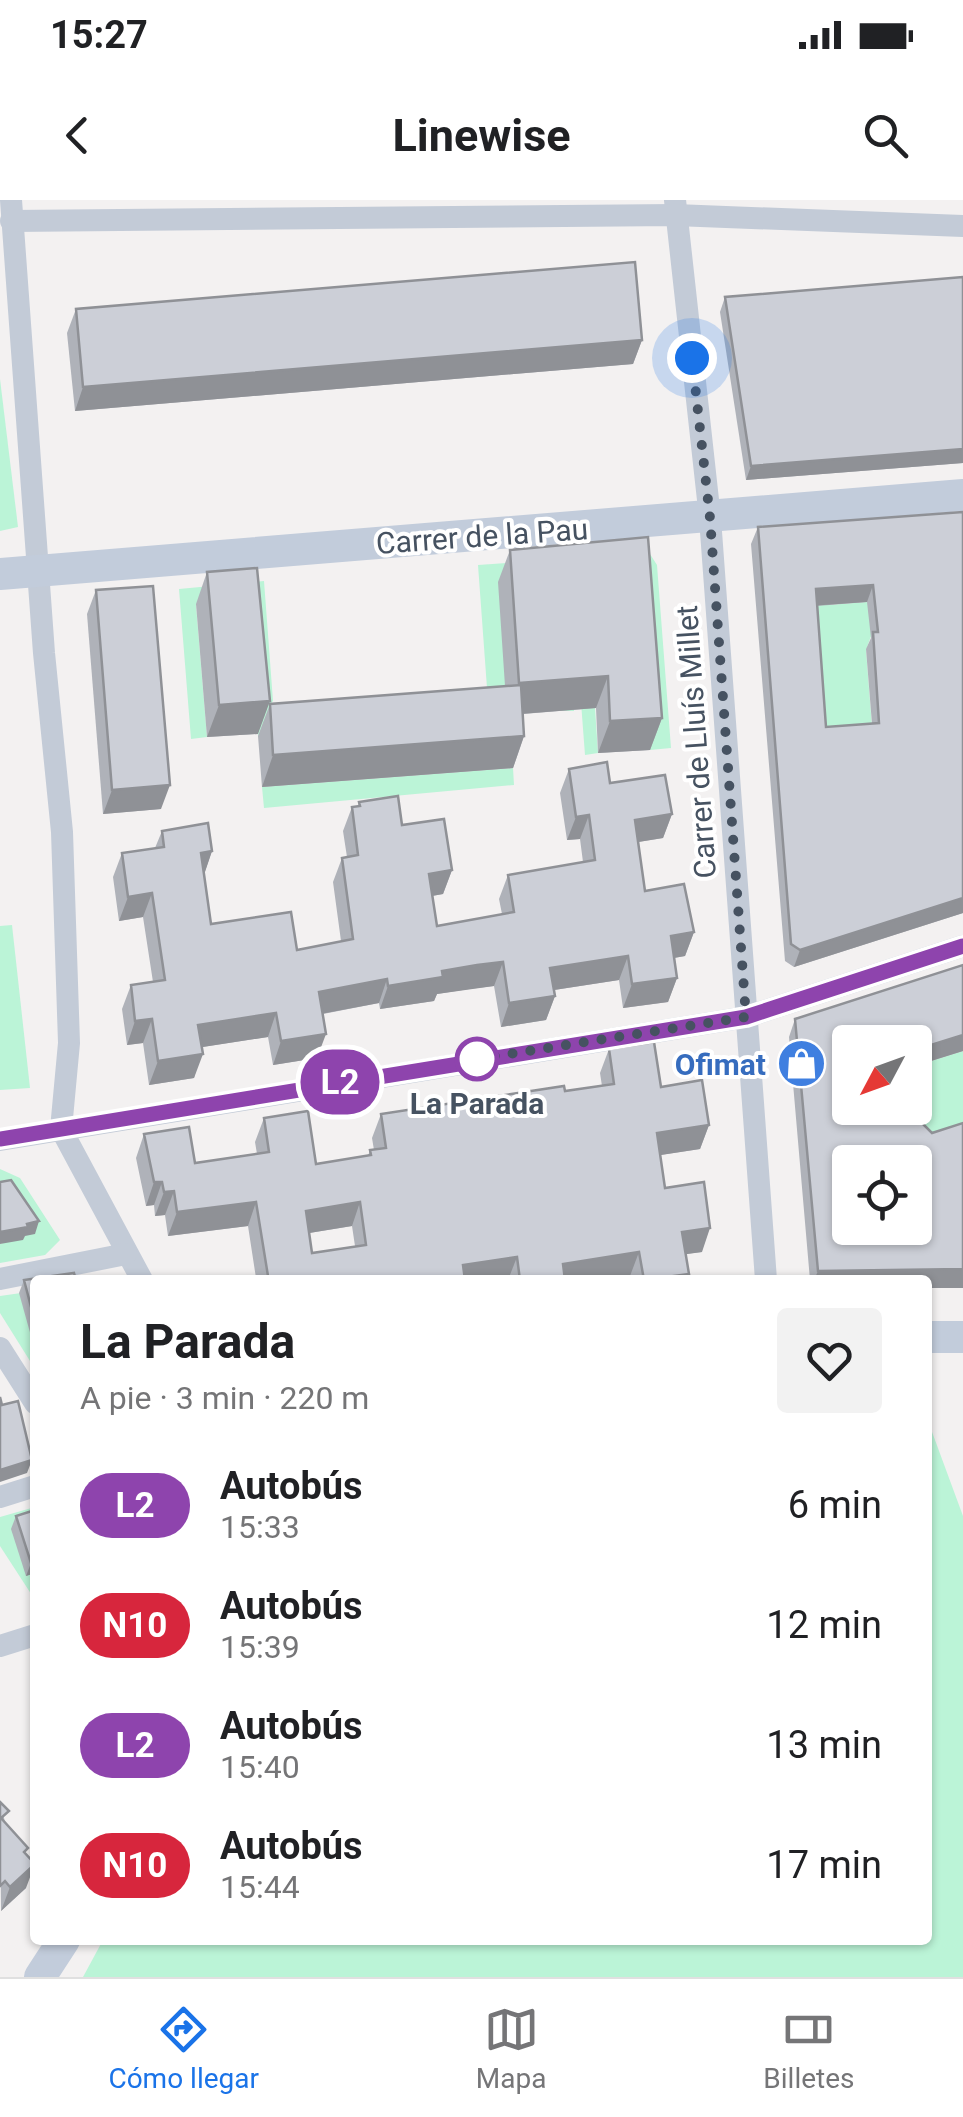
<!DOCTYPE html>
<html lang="es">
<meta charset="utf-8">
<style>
body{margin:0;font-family:Roboto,sans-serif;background:#f2f2f2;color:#202124;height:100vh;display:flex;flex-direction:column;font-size:38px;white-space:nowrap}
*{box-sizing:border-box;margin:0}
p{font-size:32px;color:#757577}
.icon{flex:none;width:55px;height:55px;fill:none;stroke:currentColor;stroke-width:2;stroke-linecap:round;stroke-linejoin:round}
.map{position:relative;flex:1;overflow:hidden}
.details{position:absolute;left:30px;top:1075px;width:902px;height:670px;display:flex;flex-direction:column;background:#fff;border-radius:10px;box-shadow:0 2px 8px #0004}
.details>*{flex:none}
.badge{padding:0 20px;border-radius:32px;font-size:35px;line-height:65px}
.needle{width:65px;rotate:229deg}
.tools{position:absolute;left:832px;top:825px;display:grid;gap:20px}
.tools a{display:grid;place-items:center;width:100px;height:100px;border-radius:10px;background:#fff;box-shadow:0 2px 8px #0004;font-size:50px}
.you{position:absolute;width:50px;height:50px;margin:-25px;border:8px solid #fff;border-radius:50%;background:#1a73e8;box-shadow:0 0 0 15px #1a73e833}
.map>.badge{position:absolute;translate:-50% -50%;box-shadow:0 0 0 5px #fff}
.round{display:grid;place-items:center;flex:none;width:105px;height:105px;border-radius:10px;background:#f2f2f2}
.head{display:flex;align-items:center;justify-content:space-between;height:170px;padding:0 50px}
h1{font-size:48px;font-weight:700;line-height:75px}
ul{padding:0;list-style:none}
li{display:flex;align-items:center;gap:30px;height:120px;padding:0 50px}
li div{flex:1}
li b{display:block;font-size:38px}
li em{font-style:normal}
li .badge{min-width:110px;font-weight:700;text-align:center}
.status{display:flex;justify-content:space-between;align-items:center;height:70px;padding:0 50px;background:#fff;direction:ltr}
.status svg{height:28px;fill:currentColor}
header{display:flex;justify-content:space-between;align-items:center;height:130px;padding:0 50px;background:#fff;font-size:45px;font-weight:700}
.menu{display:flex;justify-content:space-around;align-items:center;height:140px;border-top:2px solid #e0e0e0;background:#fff;font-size:28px;color:#757577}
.menu a{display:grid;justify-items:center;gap:5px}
.menu .current{color:#1a73e8}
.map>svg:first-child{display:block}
.green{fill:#bbf4d7}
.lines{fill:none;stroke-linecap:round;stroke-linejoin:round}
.street{stroke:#c3cbd7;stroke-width:22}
.secondary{stroke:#c2ccdb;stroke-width:32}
.wall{fill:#afb2b9;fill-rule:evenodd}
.shaded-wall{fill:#8f9196}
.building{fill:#cccfd7;stroke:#8f9196;stroke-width:2.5;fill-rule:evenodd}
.line-casing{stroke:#fff;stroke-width:22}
.line{stroke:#8e44ad;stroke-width:15}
.walk{stroke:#465261;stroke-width:10;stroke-dasharray:0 18}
.stop-dot{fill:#fff;stroke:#8e44ad;stroke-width:5}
.labels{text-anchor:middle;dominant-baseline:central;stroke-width:8;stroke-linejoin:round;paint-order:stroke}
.street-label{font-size:30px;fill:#465261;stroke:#fff}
.shop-label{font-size:30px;font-weight:bold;fill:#366cbe;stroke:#fff;text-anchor:end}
.stop-label{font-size:30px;font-weight:bold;fill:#465261;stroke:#fff}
</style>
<div class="status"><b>15:27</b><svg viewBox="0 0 49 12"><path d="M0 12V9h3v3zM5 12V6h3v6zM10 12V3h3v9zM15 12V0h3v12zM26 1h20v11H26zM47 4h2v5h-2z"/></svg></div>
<header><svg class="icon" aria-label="back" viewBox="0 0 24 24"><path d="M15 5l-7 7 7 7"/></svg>Linewise<svg class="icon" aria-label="search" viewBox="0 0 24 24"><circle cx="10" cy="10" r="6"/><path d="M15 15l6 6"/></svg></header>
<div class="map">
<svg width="963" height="1777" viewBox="0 0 963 1777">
<rect width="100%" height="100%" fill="#f3f1f1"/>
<!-- green -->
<g class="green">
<path d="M0 179 18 327 0 331Z"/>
<path d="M642 352 650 354 657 365 671 548 650 550 643 460 592 463 598 553 585 555 570 358Z"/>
<path d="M563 359 574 511H559L549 378 499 382 509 517 258 536 249 424 196 405 207 537 191 539 179 389 264 381 273 501 269 506 487 488 478 365Z"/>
<path d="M809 399 828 405 867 402 879 414 866 450 873 539 819 544Z"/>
<path d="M513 568 514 585 264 608 262 587Z"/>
<path d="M12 725 30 888 0 890V726Z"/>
<path d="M963 851V939L926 951 890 908H915V866Z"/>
<path d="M0 969 20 978 60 1040 45 1055 0 1063V1044L30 1034 0 994Z"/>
<path d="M35 1091V1169L0 1113V1096Z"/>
<path d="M928 1221 963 1316V1777H83L103 1740H928Z"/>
<path d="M35 1307V1400L0 1346V1317Z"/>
</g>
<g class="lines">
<!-- street -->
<g class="street">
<path d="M11 0 44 453 62 632 69 843 61 929 142 1080"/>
<path d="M675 0 710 318 766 1080"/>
<path d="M11 21 675 15 963 26"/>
<path d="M0 940 746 817 963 746"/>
<path d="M0 1079 126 1054"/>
<path d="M0 1148 35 1203"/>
<path d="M0 1297 35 1286"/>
<path d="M0 1446 35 1435"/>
</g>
<!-- secondary -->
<g class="secondary">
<path d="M0 374 963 295"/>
<path d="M928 1137H963"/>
<path d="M40 1777 64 1740"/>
</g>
</g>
<!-- wall -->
<g class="wall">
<path d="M963 77V263L746 280 720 112 725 97Z"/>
<path d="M76 109 642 140 633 164 75 211 67 133Z"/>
<path d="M963 312V713L794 767 785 761 751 344 758 327ZM867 402 871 438 866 449 872 524 826 527 817 406Z"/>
<path d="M510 350 662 518 650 550 598 553 596 508 523 514 524 536 513 568 262 587 258 536 270 504 505 486 498 382Z"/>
<path d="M207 372 258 534 207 537 196 404Z"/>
<path d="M96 390 161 609 103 614 87 414Z"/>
<path d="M569 569 610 583 672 614 663 638 638 642 645 691 694 732 685 756 674 758 677 778 668 802 623 808 619 780 554 790 555 796 546 820 501 827 494 786 469 789 437 794 434 801 380 809 379 803 323 814 317 858 273 865 268 837 202 847 194 878 149 885 143 843 127 845 122 809 131 785 153 782 143 717 119 721 113 677 122 653 155 648 162 631 212 651 204 674 211 724 297 750 341 741 333 682 342 658 347 657 343 631 352 607 358 606 359 602 402 625 452 670 443 694 432 696 437 726 502 714 499 699 508 675 583 662 580 639 567 640 560 593Z"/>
<path d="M963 765V851L915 866V842L850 908 932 933 963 923V1088H928V1080H810L789 837 795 819Z"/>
<path d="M609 849 661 887 709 925 700 949 660 955 665 988 702 1052 685 1054 689 1074 686 1080H631L630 1076 604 1080H248L256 1078 248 1026 168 1036 165 1015 155 1016 154 1005 146 1006 136 958 144 934 195 963 257 954 255 942 264 918 316 964 368 956 370 950H374L372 938 381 914 602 886 600 873ZM352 1026 355 1046 312 1053 309 1033Z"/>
<path d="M24 1080H35V1135L31 1136 19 1093Z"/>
<path d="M35 1310V1373L26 1376 11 1329 16 1316Z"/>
<path d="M0 1602 5 1622 26 1655V1688L1 1711Z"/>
</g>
<!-- shaded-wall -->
<g class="shaded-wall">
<path d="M642 140 633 164 75 211 83 187Z"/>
<path d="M963 249V263L746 280 751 266Z"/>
<path d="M873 385 867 402 809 406 816 389Z"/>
<path d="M608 476 596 508 507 515 519 483Z"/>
<path d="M270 501 258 534 207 537 219 505Z"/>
<path d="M662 518 650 550 598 553 610 521Z"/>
<path d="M524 536 513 568 262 587 273 555Z"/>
<path d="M170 585 161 609 103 614 112 590Z"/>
<path d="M672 614 663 638 626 644 635 620Z"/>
<path d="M589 615 580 639 567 640 576 617Z"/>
<path d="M212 651 204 675 201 653Z"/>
<path d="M452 670 443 694 420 698 429 674Z"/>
<path d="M152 693 143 717 119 721 128 697Z"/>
<path d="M963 698V713L794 767 800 750Z"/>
<path d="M694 732 685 756 662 760 671 736Z"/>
<path d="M628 756 619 780 541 792 550 768Z"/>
<path d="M503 762 494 786 437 794 434 801 380 809 388 786 442 771Z"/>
<path d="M677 778 668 802 623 808 632 784Z"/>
<path d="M387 779 379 803 310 816 319 792Z"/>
<path d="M555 796 546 820 501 827 509 803Z"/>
<path d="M276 813 268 837 190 849 198 825Z"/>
<path d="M152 819 143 843 127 845 135 821Z"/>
<path d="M326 834 317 858 273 865 281 841Z"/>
<path d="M963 835V851L915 866V850Z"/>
<path d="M203 854 194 878 149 885 158 861Z"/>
<path d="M709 925 700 949 648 957 657 933Z"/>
<path d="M154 982H162L154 1005 146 1006Z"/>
<path d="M174 991 165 1015 155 1016 164 992Z"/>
<path d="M256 1002 248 1026 168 1036 177 1012Z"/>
<path d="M360 1002 352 1026 297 1035 306 1011Z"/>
<path d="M39 1021 35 1034 25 1036 23 1040 0 1044V1032Z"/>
<path d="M710 1028 702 1052 673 1056 682 1032Z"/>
<path d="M639 1052 630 1076 603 1080H557L563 1064Z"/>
<path d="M517 1057 508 1080H457L463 1065Z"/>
<path d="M963 1069V1088H928V1080H814L818 1071Z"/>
<path d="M689 1074 686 1080H647Z"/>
<path d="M32 1260 27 1273 0 1282V1270Z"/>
<path d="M35 1362V1373L26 1376 31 1363Z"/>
<path d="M35 1664 26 1688 1 1711 10 1687Z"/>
</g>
<!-- building -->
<g class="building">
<path d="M635 62 642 140 83 187 76 109Z"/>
<path d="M963 77V249L751 266 725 97Z"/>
<path d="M963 312V698L800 750 791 744 758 327ZM873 385 878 432H873L879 523 826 527 816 389Z"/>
<path d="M648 337 662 518 610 521 608 476 519 483 510 350Z"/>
<path d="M257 368 270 501 219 505 207 372Z"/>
<path d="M153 386 170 585 112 590 96 390Z"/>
<path d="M521 485 524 536 273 555 270 504Z"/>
<path d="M607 562 610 583 665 575 672 614 635 620 645 691 684 684 694 732 671 736 677 778 632 784 628 756 550 768 555 796 509 803 503 762 477 765 442 771 443 777 388 786 387 779 319 792 326 834 281 841 276 813 198 825 203 854 158 861 152 819 135 821 131 785 165 780 152 693 128 697 122 653 164 647 162 631 208 623 212 651 201 653 211 724 291 712 297 750 353 739 342 658 358 655 352 607 360 606 359 602 398 596 402 625 444 619 452 670 429 674 437 726 514 712 508 675 595 660 589 615 576 617 569 569Z"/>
<path d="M963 765V835L915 850V842H850V908H907L932 933 963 923V1069L818 1071 795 819ZM850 962H915V1028H850Z"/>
<path d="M654 842 661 887 702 880 709 925 657 933 665 988 704 982 710 1028 682 1032 689 1074 644 1080 639 1052 563 1064 565 1080H520L517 1057 463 1065 465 1080H249L268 1076 256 1002 177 1012 174 991 164 992 162 982H154L144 934 189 927 195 963 269 952 264 918 308 911 316 964 371 955 370 950 386 948 381 914 564 886 565 891 614 884 609 849ZM360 1002 366 1045 312 1053 306 1011Z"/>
<path d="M11 980 39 1021 27 1024 28 1027 0 1032V982Z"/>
<path d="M74 1073 76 1080H35V1122L24 1080Z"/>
<path d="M0 1197 2 1205 18 1201 32 1260 0 1270Z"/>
<path d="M35 1310V1362L31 1363 16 1316Z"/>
<path d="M0 1602 9 1611 1 1618 28 1648 24 1652 35 1664 10 1687 5 1681 0 1686Z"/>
</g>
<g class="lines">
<defs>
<path id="line" d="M0 939 746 817 963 746"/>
</defs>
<!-- line casing -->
<use href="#line" class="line-casing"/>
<!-- line -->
<use href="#line" class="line"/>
<!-- walk -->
<path class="walk" d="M477 859 746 817 710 318 692 158"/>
</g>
<!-- icons -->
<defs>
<symbol id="shop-disc" viewBox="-11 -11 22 22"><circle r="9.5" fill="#3f7fe0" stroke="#fff"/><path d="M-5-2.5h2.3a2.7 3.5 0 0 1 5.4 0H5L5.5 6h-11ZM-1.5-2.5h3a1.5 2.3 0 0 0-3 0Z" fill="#fff"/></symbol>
</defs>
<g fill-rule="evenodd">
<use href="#shop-disc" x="774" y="836" width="55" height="55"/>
</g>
<!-- markers -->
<circle class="stop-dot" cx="477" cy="859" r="20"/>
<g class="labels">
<!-- street labels -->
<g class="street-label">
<text transform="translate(482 336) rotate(-4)">Carrer de la Pau</text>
<text transform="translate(696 542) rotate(-94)">Carrer de Lluís Millet</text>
</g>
<!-- shop labels -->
<g class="shop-label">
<text x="766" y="864">Ofimat</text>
</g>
<!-- stop labels -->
<g class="stop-label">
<text x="477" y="903">La Parada</text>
</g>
</g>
</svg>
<div class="tools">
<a><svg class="needle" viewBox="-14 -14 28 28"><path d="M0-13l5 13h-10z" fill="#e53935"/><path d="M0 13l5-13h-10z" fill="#757577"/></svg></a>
<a><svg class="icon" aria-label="locate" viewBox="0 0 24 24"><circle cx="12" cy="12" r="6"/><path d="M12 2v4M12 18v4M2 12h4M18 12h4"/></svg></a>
</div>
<div class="you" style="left:692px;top:158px"></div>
<b class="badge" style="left:340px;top:882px;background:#8e44ad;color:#fff">L2</b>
<section class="details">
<div class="head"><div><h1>La Parada</h1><p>A pie · 3 min · 220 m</p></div><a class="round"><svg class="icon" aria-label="heart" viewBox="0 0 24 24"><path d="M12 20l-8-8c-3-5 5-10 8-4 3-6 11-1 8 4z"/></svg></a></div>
<ul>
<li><span class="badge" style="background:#8e44ad;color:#fff">L2</span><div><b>Autobús</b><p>15:33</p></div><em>6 min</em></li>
<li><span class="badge" style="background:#d7263d;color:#fff">N10</span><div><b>Autobús</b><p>15:39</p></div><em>12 min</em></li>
<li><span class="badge" style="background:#8e44ad;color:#fff">L2</span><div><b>Autobús</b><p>15:40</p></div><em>13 min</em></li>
<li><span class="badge" style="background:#d7263d;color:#fff">N10</span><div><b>Autobús</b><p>15:44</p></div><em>17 min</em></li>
</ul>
</section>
</div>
<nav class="menu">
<a class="current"><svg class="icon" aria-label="directions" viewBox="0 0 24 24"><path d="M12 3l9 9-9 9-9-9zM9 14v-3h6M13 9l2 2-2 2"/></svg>Cómo llegar</a>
<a><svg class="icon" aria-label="map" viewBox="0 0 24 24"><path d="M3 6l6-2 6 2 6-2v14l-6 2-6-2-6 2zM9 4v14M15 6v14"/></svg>Mapa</a>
<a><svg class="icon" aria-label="tickets" viewBox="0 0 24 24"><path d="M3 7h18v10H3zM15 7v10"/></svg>Billetes</a>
</nav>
